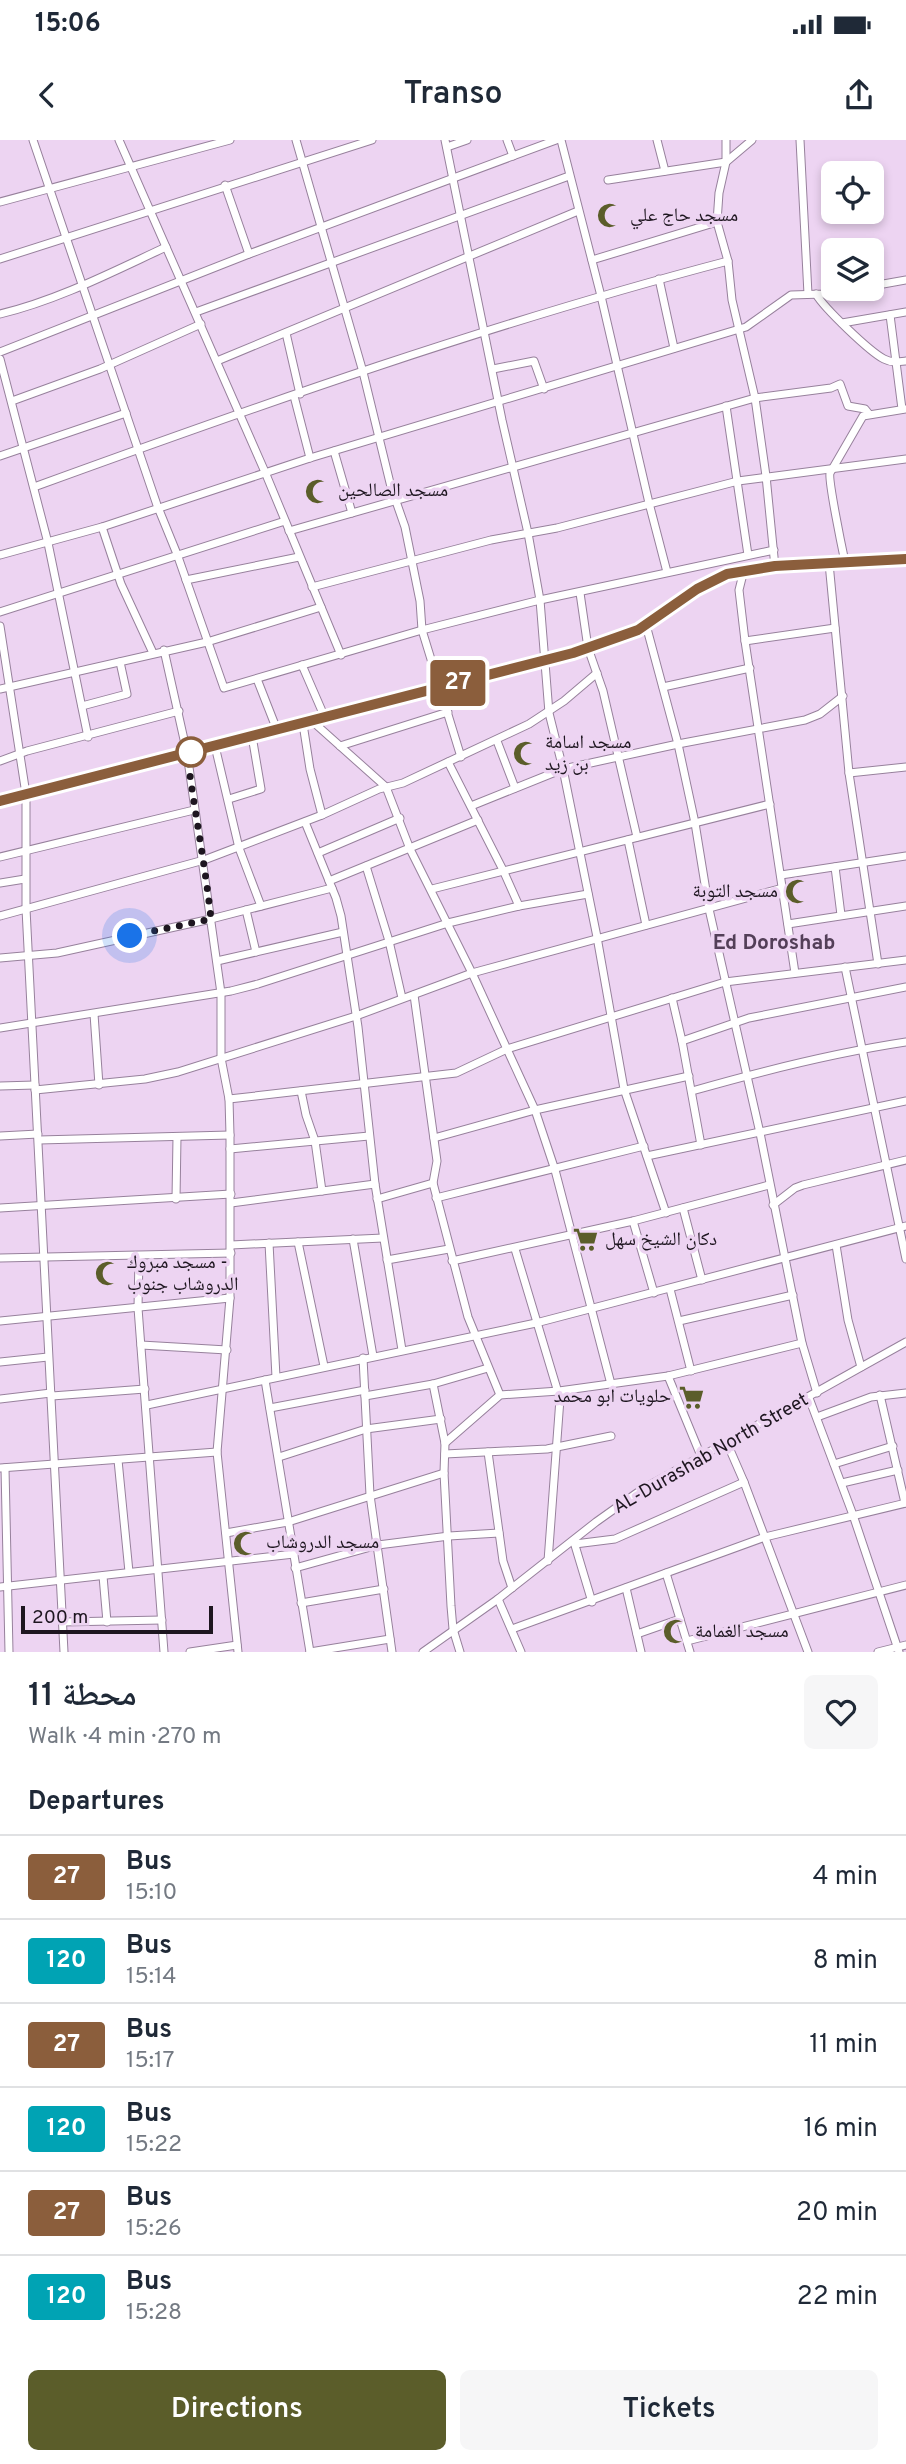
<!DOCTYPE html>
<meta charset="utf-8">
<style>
body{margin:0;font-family:Overpass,"Noto Naskh Arabic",sans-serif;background:#f6f6f7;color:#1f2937;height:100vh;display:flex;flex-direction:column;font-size:26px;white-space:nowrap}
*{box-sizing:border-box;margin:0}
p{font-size:23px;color:#747a83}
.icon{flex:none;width:38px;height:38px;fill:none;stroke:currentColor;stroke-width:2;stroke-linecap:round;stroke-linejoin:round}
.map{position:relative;height:1512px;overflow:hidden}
.sheet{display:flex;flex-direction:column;background:#fff;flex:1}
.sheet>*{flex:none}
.badge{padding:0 14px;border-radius:5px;font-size:24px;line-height:46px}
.controls{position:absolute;left:821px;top:21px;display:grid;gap:14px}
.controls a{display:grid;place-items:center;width:63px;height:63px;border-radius:10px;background:#fff;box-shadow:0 4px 10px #0003;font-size:35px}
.scale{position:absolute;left:21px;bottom:18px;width:192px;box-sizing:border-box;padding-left:7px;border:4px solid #1e1620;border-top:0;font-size:19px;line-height:24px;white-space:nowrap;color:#1e1620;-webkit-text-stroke:5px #edd4f2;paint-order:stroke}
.you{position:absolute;width:35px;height:35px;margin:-18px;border:5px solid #fff;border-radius:50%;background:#1a73e8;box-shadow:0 0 0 10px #1a73e833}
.map>.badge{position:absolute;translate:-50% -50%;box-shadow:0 0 0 4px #fff}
h2{padding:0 28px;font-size:26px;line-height:63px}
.round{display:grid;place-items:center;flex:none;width:74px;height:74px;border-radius:10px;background:#f6f6f7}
.summary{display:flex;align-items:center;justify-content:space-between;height:119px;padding:0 28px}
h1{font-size:33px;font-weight:600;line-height:52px}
.button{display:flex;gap:14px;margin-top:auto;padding:14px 28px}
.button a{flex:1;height:80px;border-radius:10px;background:#5b5d2a;color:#fff;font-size:28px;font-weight:600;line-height:80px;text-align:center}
.button a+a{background:#f6f6f7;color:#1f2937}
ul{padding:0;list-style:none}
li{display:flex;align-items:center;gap:21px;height:84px;padding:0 28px;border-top:2px solid #e0e1e3}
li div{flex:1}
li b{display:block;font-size:26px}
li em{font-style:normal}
li .badge{min-width:77px;font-weight:700;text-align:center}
.status{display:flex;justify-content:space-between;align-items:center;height:49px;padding:0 35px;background:#fff;direction:ltr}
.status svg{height:19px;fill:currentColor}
header{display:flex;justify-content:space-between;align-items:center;height:91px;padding:0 28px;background:#fff;font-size:32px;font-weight:600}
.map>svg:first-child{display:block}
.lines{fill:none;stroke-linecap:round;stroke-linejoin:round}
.minor-casing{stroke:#97819c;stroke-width:9}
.minor{stroke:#fff;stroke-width:7}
.line-casing{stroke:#fff;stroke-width:16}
.line{stroke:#8b5e3c;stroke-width:10}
.walk{stroke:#1e1620;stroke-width:7;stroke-dasharray:0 12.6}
.stop-dot{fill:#fff;stroke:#8b5e3c;stroke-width:3.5}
.labels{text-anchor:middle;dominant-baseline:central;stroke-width:7;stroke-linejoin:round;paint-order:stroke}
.poi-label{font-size:19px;fill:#1e1620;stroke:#edd4f2;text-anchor:start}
.street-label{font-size:19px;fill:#1e1620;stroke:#edd4f2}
.neighbourhood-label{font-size:21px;font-weight:bold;fill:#533f58;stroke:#edd4f2}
</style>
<div class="status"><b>15:06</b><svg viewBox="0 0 49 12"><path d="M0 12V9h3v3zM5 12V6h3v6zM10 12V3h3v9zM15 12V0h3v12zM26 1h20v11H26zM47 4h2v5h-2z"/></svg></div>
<header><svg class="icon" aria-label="back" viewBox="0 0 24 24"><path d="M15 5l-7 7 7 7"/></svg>Transo<svg class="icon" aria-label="share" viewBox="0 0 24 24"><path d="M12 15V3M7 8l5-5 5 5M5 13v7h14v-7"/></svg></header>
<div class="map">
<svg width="906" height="1512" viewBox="0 0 906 1512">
<rect width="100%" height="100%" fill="#edd4f2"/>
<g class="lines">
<defs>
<g id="minor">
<path d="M33 0 157 365 177 414 224 548 422 490 540 460 774 410"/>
<path d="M119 0 265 332 341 515"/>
<path d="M296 0 363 232 391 347 405 387 420 461 422 490 461 617"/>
<path d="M445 0 502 280 528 393 540 460 549 573 563 629 597 797 624 949 666 1073"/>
<path d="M507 0 513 16"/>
<path d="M561 0 601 156 649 363 667 432"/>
<path d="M657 0 665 31"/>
<path d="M726 0V22L719 53 717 82 728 121 732 160 755 258 766 336 775 427"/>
<path d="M800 0 808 154"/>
<path d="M447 7 467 0"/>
<path d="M608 40 726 22 752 0"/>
<path d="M225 45 249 114"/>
<path d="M0 62 230 0"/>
<path d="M0 119 372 0"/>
<path d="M592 120 717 82"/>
<path d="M659 139 674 208"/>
<path d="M872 146 906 140"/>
<path d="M816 154C824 168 870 212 884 219 892 223 898 222 906 221"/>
<path d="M196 172 569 36"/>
<path d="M0 174C58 160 112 132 166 107"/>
<path d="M890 175 902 269"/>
<path d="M842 183 906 172"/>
<path d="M286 193 300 254"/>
<path d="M0 212 249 114 556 0"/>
<path d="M0 219 48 403 88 597"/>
<path d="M217 221 578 71"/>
<path d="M493 229 534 221 544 249"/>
<path d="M294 256 310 318"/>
<path d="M12 261 100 229 201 184"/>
<path d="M726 266 748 415"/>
<path d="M334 311 352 373"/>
<path d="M0 316 126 273"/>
<path d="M34 347C262 264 492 183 728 121"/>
<path d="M102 387 121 444 153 513"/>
<path d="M289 391 755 258 831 248 840 244 848 266 865 269 869 274"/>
<path d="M0 415 102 387 310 318 746 187 791 155 823 154 857 149"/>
<path d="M845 422C842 408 828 340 830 333L863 276 906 269"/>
<path d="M829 423 849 633 878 824"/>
<path d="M744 430 739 450 745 501 795 833"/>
<path d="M186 440 299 417"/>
<path d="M312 447 491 400 557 388 738 341 906 319"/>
<path d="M580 453 588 508 603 551 637 697"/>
<path d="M0 472 285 381"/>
<path d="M646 485 678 604 695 683 709 769 760 993 802 1203 817 1253"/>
<path d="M0 486 26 654V769L64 1512"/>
<path d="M745 501 835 488"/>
<path d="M164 510 187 613 221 853V918L229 959 230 995V1158L217 1312 238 1512"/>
<path d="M302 525 325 578"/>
<path d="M257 539 277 590"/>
<path d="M663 547 750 528"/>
<path d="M0 549 207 502 321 467"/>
<path d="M82 566 127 554 120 522"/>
<path d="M312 581 386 647 410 709 472 833 535 970 555 1030 611 1244"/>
<path d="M303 584 310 629 322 675"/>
<path d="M497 601 515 648"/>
<path d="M215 606 239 708 261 766"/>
<path d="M340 606 448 572"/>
<path d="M0 621 27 611 179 571"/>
<path d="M448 622 503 730 519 766"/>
<path d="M849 633 906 627"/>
<path d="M229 659 261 649 252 596"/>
<path d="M0 661 573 513 638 490 697 449 728 434 775 427 906 419"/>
<path d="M471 666 563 629 678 604 805 580 820 574 843 556"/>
<path d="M305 682 336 758 341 776 358 887 375 1044 402 1210"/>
<path d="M628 700 646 785"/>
<path d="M318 713 400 678"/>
<path d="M0 717 194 670"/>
<path d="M366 726 389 801 402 858"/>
<path d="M835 727 841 775"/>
<path d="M781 735 906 716"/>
<path d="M329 741 478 680"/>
<path d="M0 743 25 739"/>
<path d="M432 749 770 664"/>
<path d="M246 770 256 812"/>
<path d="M0 776 204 720 322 675 379 649 403 643 529 584 564 561 597 533"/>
<path d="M788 784 906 766"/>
<path d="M0 818 57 813 211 779 332 748"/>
<path d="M217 821 343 792"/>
<path d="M845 827 906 1119"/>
<path d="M414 855 437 1021 433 1043 468 1177 500 1255"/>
<path d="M672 858 682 901 701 1005"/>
<path d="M94 874 99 945"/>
<path d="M0 888 231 851 258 844 448 783 519 766 588 754"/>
<path d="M682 901 749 878 906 847"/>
<path d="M0 946 35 945"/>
<path d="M35 950 145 939 178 932 356 876 472 833 783 748"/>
<path d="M301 951 306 975 315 1001 322 1051"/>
<path d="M692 951C762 931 833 913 906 902"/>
<path d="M229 959 456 933 507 909 725 842 906 820"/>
<path d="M0 996 38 994"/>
<path d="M434 998 535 970 689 936"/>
<path d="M39 1000 230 995"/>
<path d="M230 1009 369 996"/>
<path d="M647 1016 906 961"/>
<path d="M436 1058 644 1006"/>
<path d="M176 1059 177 997"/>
<path d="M377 1059 433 1043"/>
<path d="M231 1063 375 1044"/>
<path d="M773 1065 795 1048 803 1045 906 1020"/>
<path d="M0 1068 231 1054"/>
<path d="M683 1068 702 1140"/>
<path d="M633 1081 654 1153"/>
<path d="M353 1099 373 1216"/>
<path d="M298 1102 324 1226"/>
<path d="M269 1103 276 1237"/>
<path d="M231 1105 383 1098"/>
<path d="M836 1105 848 1180 861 1227"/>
<path d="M515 1109 560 1259 548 1421"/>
<path d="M139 1116 138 1168 164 1512"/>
<path d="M0 1118 231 1113"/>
<path d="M387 1120 449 1109"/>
<path d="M452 1121 633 1081 769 1045"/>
<path d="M670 1149 691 1231"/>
<path d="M0 1181 230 1158"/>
<path d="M679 1181 793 1155"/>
<path d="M141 1205 227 1210"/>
<path d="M363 1218 370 1355 392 1512"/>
<path d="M0 1222 48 1217"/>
<path d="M668 1236 701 1316"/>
<path d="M265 1240 310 1512"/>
<path d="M433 1244 445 1303 444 1333 451 1466 453 1489 460 1512"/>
<path d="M880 1255 905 1363"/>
<path d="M52 1256 145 1249"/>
<path d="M365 1256 433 1244 488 1228"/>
<path d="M809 1258 853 1375 899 1512"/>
<path d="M0 1259 51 1253"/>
<path d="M147 1265 536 1183 906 1086"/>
<path d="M270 1268 365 1250"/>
<path d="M817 1277 871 1257 906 1253"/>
<path d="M445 1303 500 1255 559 1251 668 1236 802 1203"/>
<path d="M727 1303 744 1342 808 1512"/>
<path d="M488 1312 503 1421 512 1448"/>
<path d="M445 1314 547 1309 611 1296"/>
<path d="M279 1317 366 1289 441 1279"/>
<path d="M118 1320 129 1432"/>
<path d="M834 1324 893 1306"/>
<path d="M0 1328 217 1312"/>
<path d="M5 1328 9 1512"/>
<path d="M842 1343 898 1330"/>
<path d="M226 1393 288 1382 444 1333"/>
<path d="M574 1402 592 1462"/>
<path d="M575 1404 615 1399 744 1342"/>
<path d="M295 1428 378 1405 449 1396 499 1393"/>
<path d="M666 1433 690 1512"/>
<path d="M103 1436 107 1482"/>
<path d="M0 1447 294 1414"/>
<path d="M626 1448 641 1512"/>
<path d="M498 1459 521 1512"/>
<path d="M301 1463 384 1449"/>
<path d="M62 1482 162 1480"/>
<path d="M512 1489 765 1397 906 1363"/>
<path d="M637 1494 680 1479"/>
<path d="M687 1501 906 1445"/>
<path d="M190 1512 237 1505"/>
<path d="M310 1512 390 1499"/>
<path d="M423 1512 498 1459 596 1382 641 1350 906 1202"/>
<path d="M878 1512 906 1505"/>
</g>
</defs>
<!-- minor casing -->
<use href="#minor" class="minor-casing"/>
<!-- minor -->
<use href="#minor" class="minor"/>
</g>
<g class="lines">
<defs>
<path id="line" d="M0 661 573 513 638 490 697 449 727 434 775 426 906 419"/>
</defs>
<!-- line casing -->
<use href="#line" class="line-casing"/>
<!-- line -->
<use href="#line" class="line"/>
<!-- walk -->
<path class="walk" d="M130 796 211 779C205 723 194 669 187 613L191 612"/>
</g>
<!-- icons -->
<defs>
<symbol id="mosque-bare" viewBox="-9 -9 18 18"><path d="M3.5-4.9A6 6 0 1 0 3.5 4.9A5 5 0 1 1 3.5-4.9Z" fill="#5b5d2a" stroke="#edd4f2" stroke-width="2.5" paint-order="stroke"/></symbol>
<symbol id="supermarket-bare" viewBox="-9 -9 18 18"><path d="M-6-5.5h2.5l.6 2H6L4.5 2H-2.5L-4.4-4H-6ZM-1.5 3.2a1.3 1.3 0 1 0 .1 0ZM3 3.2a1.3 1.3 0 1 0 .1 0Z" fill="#5b5d2a" stroke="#edd4f2" stroke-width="2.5" paint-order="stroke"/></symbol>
</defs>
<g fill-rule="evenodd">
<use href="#mosque-bare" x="592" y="58" width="35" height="35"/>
<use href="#mosque-bare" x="300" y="334" width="35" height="35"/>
<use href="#mosque-bare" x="508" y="596" width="35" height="35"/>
<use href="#mosque-bare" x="780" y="734" width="35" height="35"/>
<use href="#supermarket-bare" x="568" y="1082" width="35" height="35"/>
<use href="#mosque-bare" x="90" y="1116" width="35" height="35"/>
<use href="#supermarket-bare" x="674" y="1240" width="35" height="35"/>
<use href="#mosque-bare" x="228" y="1386" width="35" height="35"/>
<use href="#mosque-bare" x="658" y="1474" width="35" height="35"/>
</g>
<!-- markers -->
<circle class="stop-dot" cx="191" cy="612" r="14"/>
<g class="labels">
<!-- poi labels -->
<g class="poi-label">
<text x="630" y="76">مسجد حاج علي</text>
<text x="338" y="351">مسجد الصالحين</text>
<text x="545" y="603">مسجد اسامة<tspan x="545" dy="22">بن زيد</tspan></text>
<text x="778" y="752" text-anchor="end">مسجد التوبة</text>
<text x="605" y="1100">دكان الشيخ سهل</text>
<text x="127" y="1123">مسجد مبروك -<tspan x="127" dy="22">الدروشاب جنوب</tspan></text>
<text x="671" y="1257" text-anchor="end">حلويات ابو محمد</text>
<text x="266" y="1403">مسجد الدروشاب</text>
<text x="695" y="1492">مسجد الغمامة</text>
</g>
<!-- street labels -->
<g class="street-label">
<text transform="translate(711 1314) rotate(-30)">AL-Durashab North Street</text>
</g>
<!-- neighbourhood labels -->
<g class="neighbourhood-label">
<text x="774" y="803">Ed Doroshab</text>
</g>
</g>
</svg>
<div class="controls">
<a><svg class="icon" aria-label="locate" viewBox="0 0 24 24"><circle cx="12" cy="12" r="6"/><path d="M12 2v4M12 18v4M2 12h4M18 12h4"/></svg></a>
<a><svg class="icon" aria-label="layers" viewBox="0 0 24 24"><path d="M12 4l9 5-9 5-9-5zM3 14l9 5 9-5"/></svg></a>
</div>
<div class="scale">200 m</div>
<div class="you" style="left:130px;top:796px"></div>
<b class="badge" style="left:458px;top:543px;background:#8b5e3c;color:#fff">27</b>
</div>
<section class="sheet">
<div class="summary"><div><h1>محطة 11</h1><p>Walk · 4 min · 270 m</p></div><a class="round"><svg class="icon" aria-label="heart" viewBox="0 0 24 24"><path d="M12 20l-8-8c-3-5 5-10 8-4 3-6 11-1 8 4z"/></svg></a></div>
<h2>Departures</h2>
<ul>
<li><span class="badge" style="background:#8b5e3c;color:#fff">27</span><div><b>Bus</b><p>15:10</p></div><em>4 min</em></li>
<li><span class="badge" style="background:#00a3b4;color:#fff">120</span><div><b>Bus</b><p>15:14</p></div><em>8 min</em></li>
<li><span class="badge" style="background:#8b5e3c;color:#fff">27</span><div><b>Bus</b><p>15:17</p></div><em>11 min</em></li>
<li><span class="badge" style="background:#00a3b4;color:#fff">120</span><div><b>Bus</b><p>15:22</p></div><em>16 min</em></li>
<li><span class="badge" style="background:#8b5e3c;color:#fff">27</span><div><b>Bus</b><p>15:26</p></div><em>20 min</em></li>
<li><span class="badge" style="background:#00a3b4;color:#fff">120</span><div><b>Bus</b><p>15:28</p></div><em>22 min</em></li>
</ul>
<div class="button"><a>Directions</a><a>Tickets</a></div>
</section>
